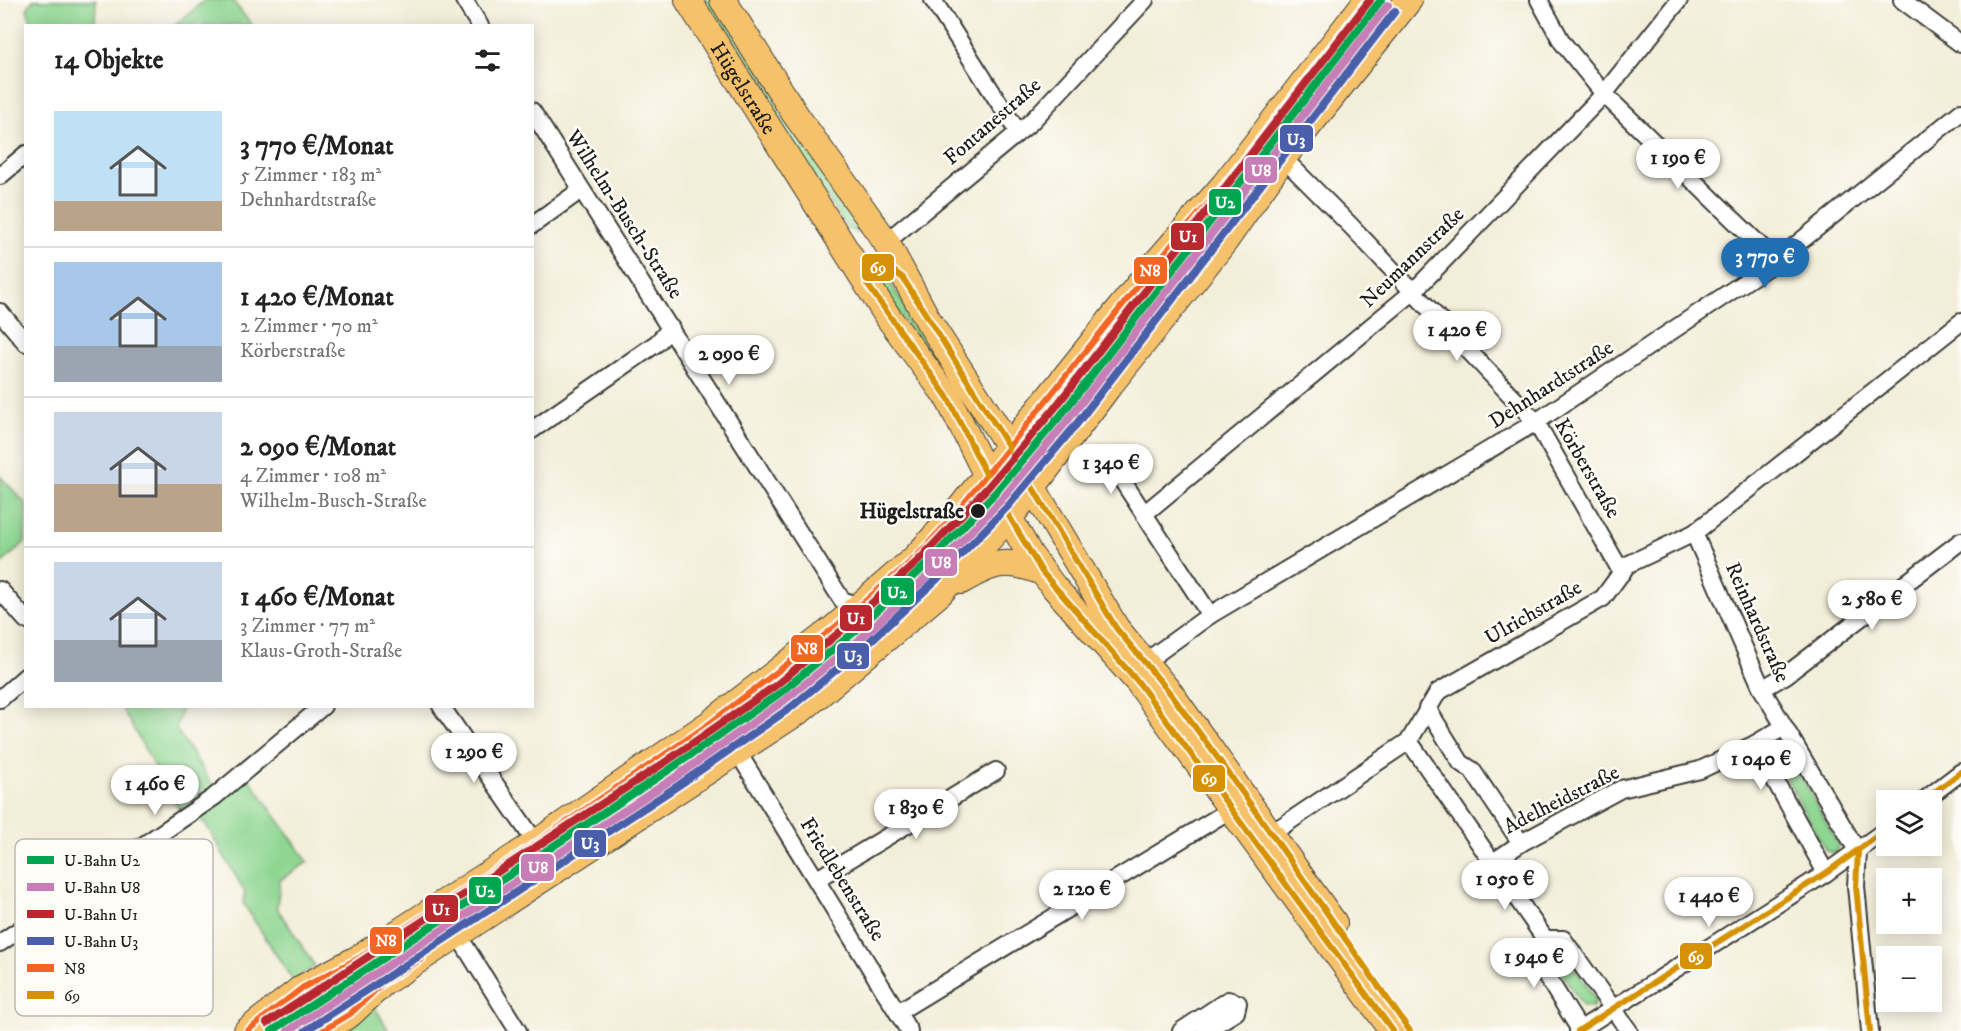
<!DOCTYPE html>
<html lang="de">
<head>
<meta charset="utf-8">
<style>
  body { margin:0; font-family:"IM FELL DW Pica",serif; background:#f6f6f6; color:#222; height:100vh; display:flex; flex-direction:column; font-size:22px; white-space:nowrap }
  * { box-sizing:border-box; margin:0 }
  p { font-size:20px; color:#767676 }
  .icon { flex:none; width:33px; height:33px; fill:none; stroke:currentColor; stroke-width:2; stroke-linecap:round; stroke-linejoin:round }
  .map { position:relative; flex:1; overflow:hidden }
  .side { position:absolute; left:24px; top:24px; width:510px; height:684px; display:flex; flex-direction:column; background:#fff; border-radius:0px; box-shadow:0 3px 15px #0003 }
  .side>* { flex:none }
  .controls { position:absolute; left:1876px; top:790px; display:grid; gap:12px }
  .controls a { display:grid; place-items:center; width:66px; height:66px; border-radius:0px; background:#fff; box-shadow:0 3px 15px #0003; font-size:30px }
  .price { position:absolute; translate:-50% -51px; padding:0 14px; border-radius:21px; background:#fff; color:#222; font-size:20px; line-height:39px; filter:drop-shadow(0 2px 3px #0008) }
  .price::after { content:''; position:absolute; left:50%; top:36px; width:18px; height:14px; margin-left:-9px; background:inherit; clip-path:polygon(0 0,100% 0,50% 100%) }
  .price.selected { background:#1f6fb2; color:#fff }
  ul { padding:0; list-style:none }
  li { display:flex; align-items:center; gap:18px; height:150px; padding:0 30px }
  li+li { border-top:2px solid #e0e0e0 }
  li span { display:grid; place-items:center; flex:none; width:168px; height:120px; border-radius:0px; color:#555 }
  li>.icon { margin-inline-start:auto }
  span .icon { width:72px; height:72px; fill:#fffc; stroke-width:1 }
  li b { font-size:26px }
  h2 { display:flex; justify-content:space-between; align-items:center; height:72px; padding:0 30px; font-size:26px }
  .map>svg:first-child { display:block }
  .green { fill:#8ed691; stroke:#557956; stroke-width:1.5 }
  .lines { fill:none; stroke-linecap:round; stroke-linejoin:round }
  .street-casing { stroke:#3c3c38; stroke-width:20 }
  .primary-casing { stroke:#3c3c38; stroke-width:28 }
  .street { stroke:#fff; stroke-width:16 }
  .primary { stroke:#f5c16b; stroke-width:26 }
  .bus-1-casing { stroke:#fdfcf7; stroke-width:10 }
  .bus-2-casing { stroke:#fdfcf7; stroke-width:10 }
  .bus-1 { stroke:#f26522; stroke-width:6 }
  .bus-2 { stroke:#d69104; stroke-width:6 }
  .metro-1-casing { stroke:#fdfcf7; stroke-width:12 }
  .metro-2-casing { stroke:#fdfcf7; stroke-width:12 }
  .metro-3-casing { stroke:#fdfcf7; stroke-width:12 }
  .metro-4-casing { stroke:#fdfcf7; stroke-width:12 }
  .metro-1 { stroke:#00a54f; stroke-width:8 }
  .metro-2 { stroke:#c77db5; stroke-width:8 }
  .metro-3 { stroke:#b8282e; stroke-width:8 }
  .metro-4 { stroke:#4a5eaa; stroke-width:8 }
  .stop-dot { fill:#1c1c1c; stroke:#fdfcf7; stroke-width:2 }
  .labels { text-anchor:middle; stroke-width:5; stroke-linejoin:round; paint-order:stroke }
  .street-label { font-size:21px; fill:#1c1c1c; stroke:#fdfcf7 }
  .stop-label { font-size:21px; font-weight:bold; fill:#1c1c1c; stroke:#fdfcf7; text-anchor:end }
  .key { fill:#fdfcf7; stroke:#bab9b5; stroke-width:1.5 }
  .key-label { font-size:16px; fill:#1c1c1c }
  .line-badge { stroke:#fdfcf7; stroke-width:2 }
  .badge-label { font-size:16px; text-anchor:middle; font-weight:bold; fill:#fff }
</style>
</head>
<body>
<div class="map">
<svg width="1961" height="1031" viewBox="0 0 1961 1031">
  <rect width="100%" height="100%" fill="#fdfcf7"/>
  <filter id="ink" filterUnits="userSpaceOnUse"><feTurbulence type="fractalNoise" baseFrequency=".0167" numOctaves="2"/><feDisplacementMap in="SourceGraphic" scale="12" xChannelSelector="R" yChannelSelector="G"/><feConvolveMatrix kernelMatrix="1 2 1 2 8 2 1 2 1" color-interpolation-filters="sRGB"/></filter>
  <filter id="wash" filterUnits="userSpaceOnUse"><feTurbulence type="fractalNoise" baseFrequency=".008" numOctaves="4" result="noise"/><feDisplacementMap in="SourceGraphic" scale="24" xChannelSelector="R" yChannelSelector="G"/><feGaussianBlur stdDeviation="1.35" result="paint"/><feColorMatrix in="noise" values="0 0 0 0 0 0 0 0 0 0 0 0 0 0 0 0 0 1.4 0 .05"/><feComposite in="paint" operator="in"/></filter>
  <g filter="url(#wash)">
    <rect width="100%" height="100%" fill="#f3eed9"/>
    <g class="green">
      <path d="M 33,0 L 96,0 L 95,25 L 32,25 L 27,9 Z"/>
      <path d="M 205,0 L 232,0 L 252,25 L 175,25 Z"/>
      <path d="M 695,0 L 717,0 L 863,230 L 858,233 L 848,229 Z"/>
      <path d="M 886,277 L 990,432 L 986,435 L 877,283 Z"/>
      <path d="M 0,476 L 26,504 L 25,542 L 0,565 Z"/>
      <path d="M 121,707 L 182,707 L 176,729 L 222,800 L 248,777 L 308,862 L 280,880 L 277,908 L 315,966 L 293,981 L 243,903 L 245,892 L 205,823 L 180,811 Z"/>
      <path d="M 1786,753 L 1790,755 L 1838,844 L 1836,853 L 1826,851 L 1778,763 L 1780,754 Z"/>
      <path d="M 1551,945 L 1561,946 L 1595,999 L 1593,1007 L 1583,1006 L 1549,954 Z"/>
      <path d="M 374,1006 L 389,1031 L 338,1031 Z"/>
    </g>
  </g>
  <g filter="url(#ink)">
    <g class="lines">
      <defs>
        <g id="street">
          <path d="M 464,0 L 480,26"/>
          <path d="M 933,0 L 1018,132"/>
          <path d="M 1539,0 L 1562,42 L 1604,94 L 1776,261"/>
          <path d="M 1902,0 L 1961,44"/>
          <path d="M 532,111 L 842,600 L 860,606"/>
          <path d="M 1283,158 L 1351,226 L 1536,422 L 1622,573"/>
          <path d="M 0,176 L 26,154"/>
          <path d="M 532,225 L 581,190"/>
          <path d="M 886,242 L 1031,122 L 1145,0"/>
          <path d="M 0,312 L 26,343"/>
          <path d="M 532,430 L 657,343 L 671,328"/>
          <path d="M 1107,457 L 1210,615"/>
          <path d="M 1144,514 L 1414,291 L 1604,94 L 1679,0"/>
          <path d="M 1694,533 L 1762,689 L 1858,852 L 1856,886 L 1870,1031"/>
          <path d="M 0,590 L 26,620"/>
          <path d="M 1145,662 L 1210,615 L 1536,422 L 1776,261 L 1961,112"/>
          <path d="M 1762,689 L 1786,675 L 1961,541"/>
          <path d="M 0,699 L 26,676"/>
          <path d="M 441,706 L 536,843"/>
          <path d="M 1427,708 L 1461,763 L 1472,770 L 1521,843"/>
          <path d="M 1784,727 L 1755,744 L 1826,873"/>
          <path d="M 1409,741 L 1545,939 L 1539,964 L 1580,1030"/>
          <path d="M 737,751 L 909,1031"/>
          <path d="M 1923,801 L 1961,772"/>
          <path d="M 1272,833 L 1409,741 L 1438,692 L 1603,598 L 1627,565 L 1694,533 L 1961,322"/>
          <path d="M 1492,863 L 1521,843 L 1621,789 L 1700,770 L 1755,744"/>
          <path d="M 817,879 L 996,771"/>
          <path d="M 458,935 L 518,1031"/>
          <path d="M 1545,939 L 1563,939 L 1629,1031"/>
          <path d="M 0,943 L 214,797 L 323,706"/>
          <path d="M 898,1012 L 1238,805"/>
          <path d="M 1181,1031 L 1228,1000 L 1238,1003 L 1236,1012 L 1205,1031"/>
          <path d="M 1578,1031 L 1826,873 L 1887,829"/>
        </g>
        <g id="primary">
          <path id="s1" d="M 688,0 L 888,317 L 948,398 L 996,494 L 1030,555 L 1053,586 L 1139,683 L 1393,1031"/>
          <path d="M 723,0 L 795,114 L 886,242 L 929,322 L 1001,434 L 1116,628 L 1170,693 L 1334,923"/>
          <path d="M 961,581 C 994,562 1006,558 1042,572"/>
          <path d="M 247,1031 L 302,988 L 359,958 L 536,843 L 709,724 L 834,628 L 916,557 L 957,512 L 1157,262 L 1224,185 L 1367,0"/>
          <path d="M 322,1031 L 350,1014 L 383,983 L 802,709 L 940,593 L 1018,507 L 1108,387 L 1225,241 L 1283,158 L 1409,0"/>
        </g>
      </defs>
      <use href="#street" class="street-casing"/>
      <use href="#primary" class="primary-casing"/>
      <use href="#street" class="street"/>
      <use href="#primary" class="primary"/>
      <defs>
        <g id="bus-1">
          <path d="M 247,1031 L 302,988 L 359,958 L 536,843 L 709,724 L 834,628 L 916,557 L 957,512 L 1157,262 L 1224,185 L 1367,0"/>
          <path d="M 322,1031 L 350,1014 L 383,983 L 422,959"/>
        </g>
        <g id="bus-2">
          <path d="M 1923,801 L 1961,772"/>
          <path d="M 1858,852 L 1856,886 L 1870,1031"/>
          <path d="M 1393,1031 L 1139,683 L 1042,572 L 996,494 L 948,398 L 867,284 L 874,268 L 887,266 L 903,278 L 1001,434 L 1116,628 L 1170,693 L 1225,768 L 1410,1031"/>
          <path d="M 1578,1031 L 1826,873 L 1887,829"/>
        </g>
      </defs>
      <use href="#bus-1" class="bus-1-casing"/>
      <use href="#bus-2" class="bus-2-casing"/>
      <use href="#bus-1" class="bus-1"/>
      <use href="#bus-2" class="bus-2"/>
      <defs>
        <path id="metro-1" d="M 272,1031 L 669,770 L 780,693 L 853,633 L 925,566 L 995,493 L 1061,415 L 1381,0"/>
        <path id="metro-2" d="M 288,1031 L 674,778 L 785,700 L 859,640 L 931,573 L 1002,499 L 1068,420 L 1388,5"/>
        <path id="metro-3" d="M 267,1023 L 664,763 L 775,686 L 847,626 L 919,560 L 988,487 L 1054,409 L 1370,0"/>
        <path id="metro-4" d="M 305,1031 L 679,785 L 790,708 L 865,646 L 937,579 L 1009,505 L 1075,426 L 1395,11"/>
      </defs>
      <use href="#metro-1" class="metro-1-casing"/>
      <use href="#metro-2" class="metro-2-casing"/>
      <use href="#metro-3" class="metro-3-casing"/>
      <use href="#metro-4" class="metro-4-casing"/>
      <use href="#metro-1" class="metro-1"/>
      <use href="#metro-2" class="metro-2"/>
      <use href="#metro-3" class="metro-3"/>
      <use href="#metro-4" class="metro-4"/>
    </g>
  </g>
  <circle class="stop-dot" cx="978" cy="511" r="8"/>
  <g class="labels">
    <g class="street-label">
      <text dy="7" stroke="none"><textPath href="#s1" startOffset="104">Hügelstraße</textPath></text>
      <text transform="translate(992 121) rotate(-41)" y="7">Fontanestraße</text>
      <text transform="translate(625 214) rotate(57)" y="7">Wilhelm-Busch-Straße</text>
      <text transform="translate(1412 257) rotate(-44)" y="7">Neumannstraße</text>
      <text transform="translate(1551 384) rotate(-33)" y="7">Dehnhardtstraße</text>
      <text transform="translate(1588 468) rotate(60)" y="7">Körberstraße</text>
      <text transform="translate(1533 612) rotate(-30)" y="7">Ulrichstraße</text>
      <text transform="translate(1758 622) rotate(66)" y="7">Reinhardstraße</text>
      <text transform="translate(1561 799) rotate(-27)" y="7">Adelheidstraße</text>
      <text transform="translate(843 879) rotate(58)" y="7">Friedlebenstraße</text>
    </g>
    <g class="stop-label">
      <text x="964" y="518">Hügelstraße</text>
    </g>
  </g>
  <rect x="15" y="839" width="198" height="177" rx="9" class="key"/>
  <rect x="27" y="856" width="27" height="8" fill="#00a54f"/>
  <rect x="27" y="883" width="27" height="8" fill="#c77db5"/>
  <rect x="27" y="910" width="27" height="8" fill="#b8282e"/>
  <rect x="27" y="937" width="27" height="8" fill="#4a5eaa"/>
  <rect x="27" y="964" width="27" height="8" fill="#f26522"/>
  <rect x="27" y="991" width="27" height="8" fill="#d69104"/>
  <g class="key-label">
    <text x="64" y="866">U-Bahn U2</text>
    <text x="64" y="893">U-Bahn U8</text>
    <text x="64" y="920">U-Bahn U1</text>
    <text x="64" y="947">U-Bahn U3</text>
    <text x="64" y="974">N8</text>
    <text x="64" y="1001">69</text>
  </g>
  <g class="line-badge">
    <rect x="1279" y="124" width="35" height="29" rx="6" fill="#4a5eaa"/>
    <rect x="1244" y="156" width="34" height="28" rx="6" fill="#c77db5"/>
    <rect x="1208" y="188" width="34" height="28" rx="6" fill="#00a54f"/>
    <rect x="1170" y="222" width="35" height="29" rx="6" fill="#b8282e"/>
    <rect x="861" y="253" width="34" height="29" rx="6" fill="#d69104"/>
    <rect x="1133" y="256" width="35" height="29" rx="6" fill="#f26522"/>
    <rect x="924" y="548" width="34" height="29" rx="6" fill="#c77db5"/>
    <rect x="880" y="577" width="35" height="29" rx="6" fill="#00a54f"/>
    <rect x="839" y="604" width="34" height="28" rx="6" fill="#b8282e"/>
    <rect x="790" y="634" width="34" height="29" rx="6" fill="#f26522"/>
    <rect x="836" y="642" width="34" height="28" rx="6" fill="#4a5eaa"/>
    <rect x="1192" y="764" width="34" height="29" rx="6" fill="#d69104"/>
    <rect x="573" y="829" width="34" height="29" rx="6" fill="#4a5eaa"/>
    <rect x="520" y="853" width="35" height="29" rx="6" fill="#c77db5"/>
    <rect x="468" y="876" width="34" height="29" rx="6" fill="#00a54f"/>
    <rect x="424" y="894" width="35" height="29" rx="6" fill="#b8282e"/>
    <rect x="369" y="926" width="34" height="29" rx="6" fill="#f26522"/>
    <rect x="1679" y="942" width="34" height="28" rx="6" fill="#d69104"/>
  </g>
  <g class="badge-label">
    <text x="1296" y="145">U3</text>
    <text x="1261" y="176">U8</text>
    <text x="1225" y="208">U2</text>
    <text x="1188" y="242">U1</text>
    <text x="878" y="273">69</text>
    <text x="1150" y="276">N8</text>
    <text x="941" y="568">U8</text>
    <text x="897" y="598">U2</text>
    <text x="856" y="624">U1</text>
    <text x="807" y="654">N8</text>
    <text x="853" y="662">U3</text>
    <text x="1209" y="784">69</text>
    <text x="590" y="849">U3</text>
    <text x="538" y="873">U8</text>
    <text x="485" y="897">U2</text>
    <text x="441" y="915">U1</text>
    <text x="386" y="946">N8</text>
    <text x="1696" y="962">69</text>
  </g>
</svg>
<div class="controls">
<a><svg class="icon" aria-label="layers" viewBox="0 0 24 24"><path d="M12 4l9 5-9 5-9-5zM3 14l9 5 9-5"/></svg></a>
<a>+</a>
<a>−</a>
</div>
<b class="price" style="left:1678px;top:190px">1 190 €</b>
<b class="price selected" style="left:1765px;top:289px">3 770 €</b>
<b class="price" style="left:1457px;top:362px">1 420 €</b>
<b class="price" style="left:729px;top:386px">2 090 €</b>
<b class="price" style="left:1111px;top:495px">1 340 €</b>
<b class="price" style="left:1872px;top:631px">2 580 €</b>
<b class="price" style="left:474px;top:784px">1 290 €</b>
<b class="price" style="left:1761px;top:791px">1 040 €</b>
<b class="price" style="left:155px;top:816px">1 460 €</b>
<b class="price" style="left:916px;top:840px">1 830 €</b>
<b class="price" style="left:1505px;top:911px">1 050 €</b>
<b class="price" style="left:1082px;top:921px">2 120 €</b>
<b class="price" style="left:1709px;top:928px">1 440 €</b>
<b class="price" style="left:1534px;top:989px">1 940 €</b>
<section class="side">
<h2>14 Objekte<svg class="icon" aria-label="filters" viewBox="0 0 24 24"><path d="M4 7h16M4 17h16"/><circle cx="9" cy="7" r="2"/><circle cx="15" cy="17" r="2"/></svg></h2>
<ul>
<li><span style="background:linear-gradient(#bfe0f5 75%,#b9a48a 0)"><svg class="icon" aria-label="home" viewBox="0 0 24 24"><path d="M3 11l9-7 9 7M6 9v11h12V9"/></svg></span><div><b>3 770 €/Monat</b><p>5 Zimmer · 183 m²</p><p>Dehnhardtstraße</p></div></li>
<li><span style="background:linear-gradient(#a9c7e8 70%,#9aa5b1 0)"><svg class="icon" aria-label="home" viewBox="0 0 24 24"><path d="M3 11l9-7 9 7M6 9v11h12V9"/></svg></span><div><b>1 420 €/Monat</b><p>2 Zimmer · 70 m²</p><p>Körberstraße</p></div></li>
<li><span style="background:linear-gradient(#c9d6e8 60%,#b9a48a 0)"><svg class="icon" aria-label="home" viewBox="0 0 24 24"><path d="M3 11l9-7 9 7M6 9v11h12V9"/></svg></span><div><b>2 090 €/Monat</b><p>4 Zimmer · 108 m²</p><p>Wilhelm-Busch-Straße</p></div></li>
<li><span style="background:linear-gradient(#c9d6e8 65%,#9aa5b1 0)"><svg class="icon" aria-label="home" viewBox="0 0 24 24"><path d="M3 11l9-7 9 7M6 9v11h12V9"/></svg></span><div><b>1 460 €/Monat</b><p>3 Zimmer · 77 m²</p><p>Klaus-Groth-Straße</p></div></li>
</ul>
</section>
</div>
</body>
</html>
